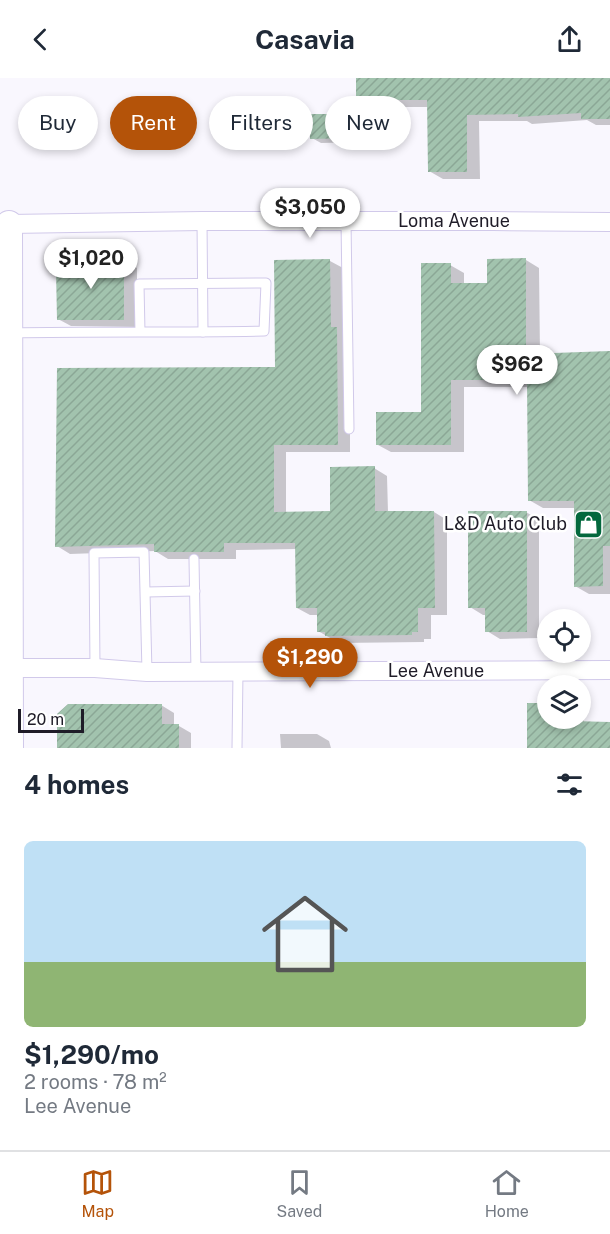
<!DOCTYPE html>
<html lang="en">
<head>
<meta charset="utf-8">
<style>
  body { margin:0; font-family:"Public Sans",sans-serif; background:#f6f6f7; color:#1f2937; height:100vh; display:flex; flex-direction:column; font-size:22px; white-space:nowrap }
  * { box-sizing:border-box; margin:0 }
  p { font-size:20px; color:#747a83 }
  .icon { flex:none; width:33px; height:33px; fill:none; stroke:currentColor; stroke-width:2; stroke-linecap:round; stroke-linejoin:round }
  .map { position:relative; height:670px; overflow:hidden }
  .side { display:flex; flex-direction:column; background:#fff; flex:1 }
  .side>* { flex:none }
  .top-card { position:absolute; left:18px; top:18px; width:574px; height:54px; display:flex; gap:12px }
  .fabs { position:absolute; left:537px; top:531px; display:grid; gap:12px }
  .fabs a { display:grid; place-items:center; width:54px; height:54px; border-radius:50%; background:#fff; box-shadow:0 3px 9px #0003; font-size:30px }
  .scale { position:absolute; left:18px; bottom:15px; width:66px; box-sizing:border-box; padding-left:6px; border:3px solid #1f1c28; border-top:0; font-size:16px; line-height:21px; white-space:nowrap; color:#1f1c28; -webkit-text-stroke:4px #fff; paint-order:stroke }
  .price { position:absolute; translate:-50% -51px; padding:0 14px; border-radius:21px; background:#fff; color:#222; font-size:20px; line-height:39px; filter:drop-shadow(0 2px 3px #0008) }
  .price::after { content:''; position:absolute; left:50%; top:36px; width:18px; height:14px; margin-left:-9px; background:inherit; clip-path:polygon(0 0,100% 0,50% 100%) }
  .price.active { background:#b45309; color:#fff }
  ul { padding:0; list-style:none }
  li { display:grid; align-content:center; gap:12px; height:318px; padding:0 24px }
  li span { display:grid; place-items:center; height:186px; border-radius:9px; color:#555 }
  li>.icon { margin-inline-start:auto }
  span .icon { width:108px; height:108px; fill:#fffc; stroke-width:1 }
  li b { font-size:26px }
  h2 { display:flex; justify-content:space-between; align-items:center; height:72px; padding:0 24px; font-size:26px }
  .chip { padding:0 21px; border-radius:27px; background:#fff; box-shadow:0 3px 9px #0003; font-size:21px; line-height:54px }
  .chip.active { background:#b45309; color:#fff }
  header { display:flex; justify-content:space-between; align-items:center; height:78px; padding:0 24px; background:#fff; font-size:27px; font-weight:700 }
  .tabs { display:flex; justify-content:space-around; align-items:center; height:84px; border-top:2px solid #e0e1e3; background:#fff; font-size:16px; color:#747a83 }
  .tabs a { display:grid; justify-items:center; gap:3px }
  .tabs .active { color:#b45309 }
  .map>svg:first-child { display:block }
  .shadow { fill:#0003 }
  .building { fill:url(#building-hatch) }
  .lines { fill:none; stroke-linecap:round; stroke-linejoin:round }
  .lane-casing { stroke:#d1c9ea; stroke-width:11 }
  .street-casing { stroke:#d1c9ea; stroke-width:20 }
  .secondary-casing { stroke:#d1c9ea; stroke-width:28 }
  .lane { stroke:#fff; stroke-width:9 }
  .street { stroke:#fff; stroke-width:18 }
  .secondary { stroke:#fff; stroke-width:26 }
  .labels { text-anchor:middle; stroke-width:5; stroke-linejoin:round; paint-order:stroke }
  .street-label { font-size:18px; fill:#1f1c28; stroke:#fff }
  .poi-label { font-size:18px; fill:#1f1c28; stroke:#fff; text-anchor:end }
</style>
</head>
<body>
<header><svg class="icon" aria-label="back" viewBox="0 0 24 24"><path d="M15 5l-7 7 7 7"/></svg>Casavia<svg class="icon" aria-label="share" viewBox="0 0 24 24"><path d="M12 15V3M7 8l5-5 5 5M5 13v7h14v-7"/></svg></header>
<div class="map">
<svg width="610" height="670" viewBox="0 0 610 670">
  <defs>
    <pattern id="building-hatch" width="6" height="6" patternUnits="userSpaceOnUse" patternTransform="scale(1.5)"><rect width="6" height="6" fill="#a2c3ae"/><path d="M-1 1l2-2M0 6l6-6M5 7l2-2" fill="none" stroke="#8ba796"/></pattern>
  </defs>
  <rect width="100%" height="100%" fill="#f9f7fe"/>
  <g class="shadow">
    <path d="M 357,0 L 610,0 L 610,47 L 596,47 L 587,42 L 532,46 L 527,43 L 479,43 L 480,101 L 443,101 L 429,93 L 429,29 L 370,29 L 357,21 Z"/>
    <path d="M 357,37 L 366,42 L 366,64 L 321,65 L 312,60 Z"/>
    <path d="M 526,182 L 539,190 L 540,277 L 610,276 L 610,516 L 589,516 L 575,508 L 575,430 L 543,430 L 529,422 L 529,309 L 464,309 L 464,374 L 391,374 L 378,367 L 423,336 L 450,187 L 464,195 L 464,206 L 488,206 Z"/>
    <path d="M 124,183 L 137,190 L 137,249 L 71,248 L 58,241 Z"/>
    <path d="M 330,183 L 343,190 L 350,258 L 350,374 L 286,374 L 286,435 L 332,435 L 374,390 L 387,398 L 388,434 L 434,434 L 447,442 L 447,537 L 431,537 L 431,561 L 424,561 L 424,564 L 339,565 L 318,553 L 318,537 L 310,537 L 297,530 L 297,471 L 236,472 L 236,481 L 168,481 L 155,473 L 70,476 L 57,468 L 277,291 Z"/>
    <path d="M 526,434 L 539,442 L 539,560 L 500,561 L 487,553 L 487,537 L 483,537 L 470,529 Z"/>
    <path d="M 161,627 L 174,635 L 174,648 L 179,648 L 191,655 L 191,670 L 58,670 Z"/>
    <path d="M 580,631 L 584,634 L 584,645 L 610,645 L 610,670 L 548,640 L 580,640 Z"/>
    <path d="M 280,656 L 317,656 L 329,663 L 331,670 L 281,670 Z"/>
  </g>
  <g class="building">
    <path d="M 356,0 L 610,0 L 610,41 L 581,41 L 581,35 L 518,39 L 518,36 L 467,37 L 467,94 L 428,94 L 427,22 L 356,22 Z"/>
    <path d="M 310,36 L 357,36 L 358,60 L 310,61 Z"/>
    <path d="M 526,180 L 526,276 L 610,273 L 610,468 L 603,468 L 603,508 L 574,509 L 574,423 L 528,423 L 527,302 L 451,302 L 451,367 L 376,367 L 376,334 L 421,334 L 421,185 L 451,185 L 451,205 L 487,205 L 487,181 Z"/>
    <path d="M 65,181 L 124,181 L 124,242 L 57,242 L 56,192 Z"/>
    <path d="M 330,181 L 331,249 L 337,249 L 338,367 L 274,367 L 274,434 L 330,433 L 330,389 L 375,388 L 375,433 L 434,433 L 435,530 L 418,530 L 418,554 L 412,554 L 412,557 L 325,558 L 325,554 L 317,554 L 317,530 L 296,530 L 295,465 L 224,465 L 224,474 L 154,474 L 154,466 L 55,469 L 57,290 L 275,289 L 274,182 Z"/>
    <path d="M 468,433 L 527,433 L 527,554 L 485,554 L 485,530 L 468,530 Z"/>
    <path d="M 527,625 L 548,625 L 548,640 L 572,640 L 572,643 L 610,644 L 610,670 L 527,670 Z"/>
    <path d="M 68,626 L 162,626 L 162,646 L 179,646 L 179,670 L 57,670 L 57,636 Z"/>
  </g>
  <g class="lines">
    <defs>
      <g id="lane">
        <path d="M 202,143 L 203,254"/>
        <path d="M 346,143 L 349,351"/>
        <path d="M 12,255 C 96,253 180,255 264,253 L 266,205 L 139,206 L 140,254"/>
        <path d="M 194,481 L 196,594"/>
        <path d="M 146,514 L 195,513"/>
        <path d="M 95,590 L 94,475 L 144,474 L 147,594"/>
        <path d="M 237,670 L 238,594"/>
      </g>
      <g id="street">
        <path d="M 0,149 L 9,146 L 202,143 L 493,143 L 610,144"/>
        <path d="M 10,590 L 95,590 L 147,594 L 610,592"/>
      </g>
      <path id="secondary" d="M 9,146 L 10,670"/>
    </defs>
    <use href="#lane" class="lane-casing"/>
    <use href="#street" class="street-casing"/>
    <use href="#secondary" class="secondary-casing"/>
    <use href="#lane" class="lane"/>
    <use href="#street" class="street"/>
    <use href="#secondary" class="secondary"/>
  </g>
  <defs>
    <symbol id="shop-square" viewBox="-11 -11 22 22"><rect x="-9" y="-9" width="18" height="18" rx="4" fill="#03683d" stroke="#fff"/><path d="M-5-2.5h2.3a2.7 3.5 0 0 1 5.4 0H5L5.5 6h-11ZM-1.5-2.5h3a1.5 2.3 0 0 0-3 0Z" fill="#fff"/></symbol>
  </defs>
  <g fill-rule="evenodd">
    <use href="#shop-square" x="572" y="430" width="33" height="33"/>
  </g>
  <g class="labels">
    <g class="street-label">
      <text x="454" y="149">Loma Avenue</text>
      <text x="436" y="599">Lee Avenue</text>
    </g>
    <g class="poi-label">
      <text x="567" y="452">L&amp;D Auto Club</text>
    </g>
  </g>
</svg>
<div class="fabs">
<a><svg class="icon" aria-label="locate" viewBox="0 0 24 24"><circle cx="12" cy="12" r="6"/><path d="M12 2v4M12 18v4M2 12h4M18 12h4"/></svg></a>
<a><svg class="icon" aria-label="layers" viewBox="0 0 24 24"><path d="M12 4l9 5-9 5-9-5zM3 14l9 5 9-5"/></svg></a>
</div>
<div class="scale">20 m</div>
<b class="price" style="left:310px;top:161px">$3,050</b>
<b class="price" style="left:91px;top:212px">$1,020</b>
<b class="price" style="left:517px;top:318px">$962</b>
<b class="price active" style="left:310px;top:611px">$1,290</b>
<div class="top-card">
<a class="chip">Buy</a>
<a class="chip active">Rent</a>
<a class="chip">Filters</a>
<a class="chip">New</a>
</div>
</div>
<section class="side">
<h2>4 homes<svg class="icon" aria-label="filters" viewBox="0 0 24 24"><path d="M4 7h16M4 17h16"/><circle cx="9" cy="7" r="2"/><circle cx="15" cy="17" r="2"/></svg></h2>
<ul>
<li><span style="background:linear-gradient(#bfe0f5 65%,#8fb573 0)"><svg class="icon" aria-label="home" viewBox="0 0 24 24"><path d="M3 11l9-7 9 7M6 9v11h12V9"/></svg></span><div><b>$1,290/mo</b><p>2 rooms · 78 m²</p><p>Lee Avenue</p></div></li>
</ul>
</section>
<nav class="tabs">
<a class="active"><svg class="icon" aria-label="map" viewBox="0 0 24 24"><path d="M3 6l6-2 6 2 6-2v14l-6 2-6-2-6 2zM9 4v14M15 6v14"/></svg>Map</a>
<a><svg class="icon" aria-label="saved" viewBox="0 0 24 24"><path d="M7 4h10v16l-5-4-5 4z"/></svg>Saved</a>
<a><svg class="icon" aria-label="home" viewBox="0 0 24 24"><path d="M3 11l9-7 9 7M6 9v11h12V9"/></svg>Home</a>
</nav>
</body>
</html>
